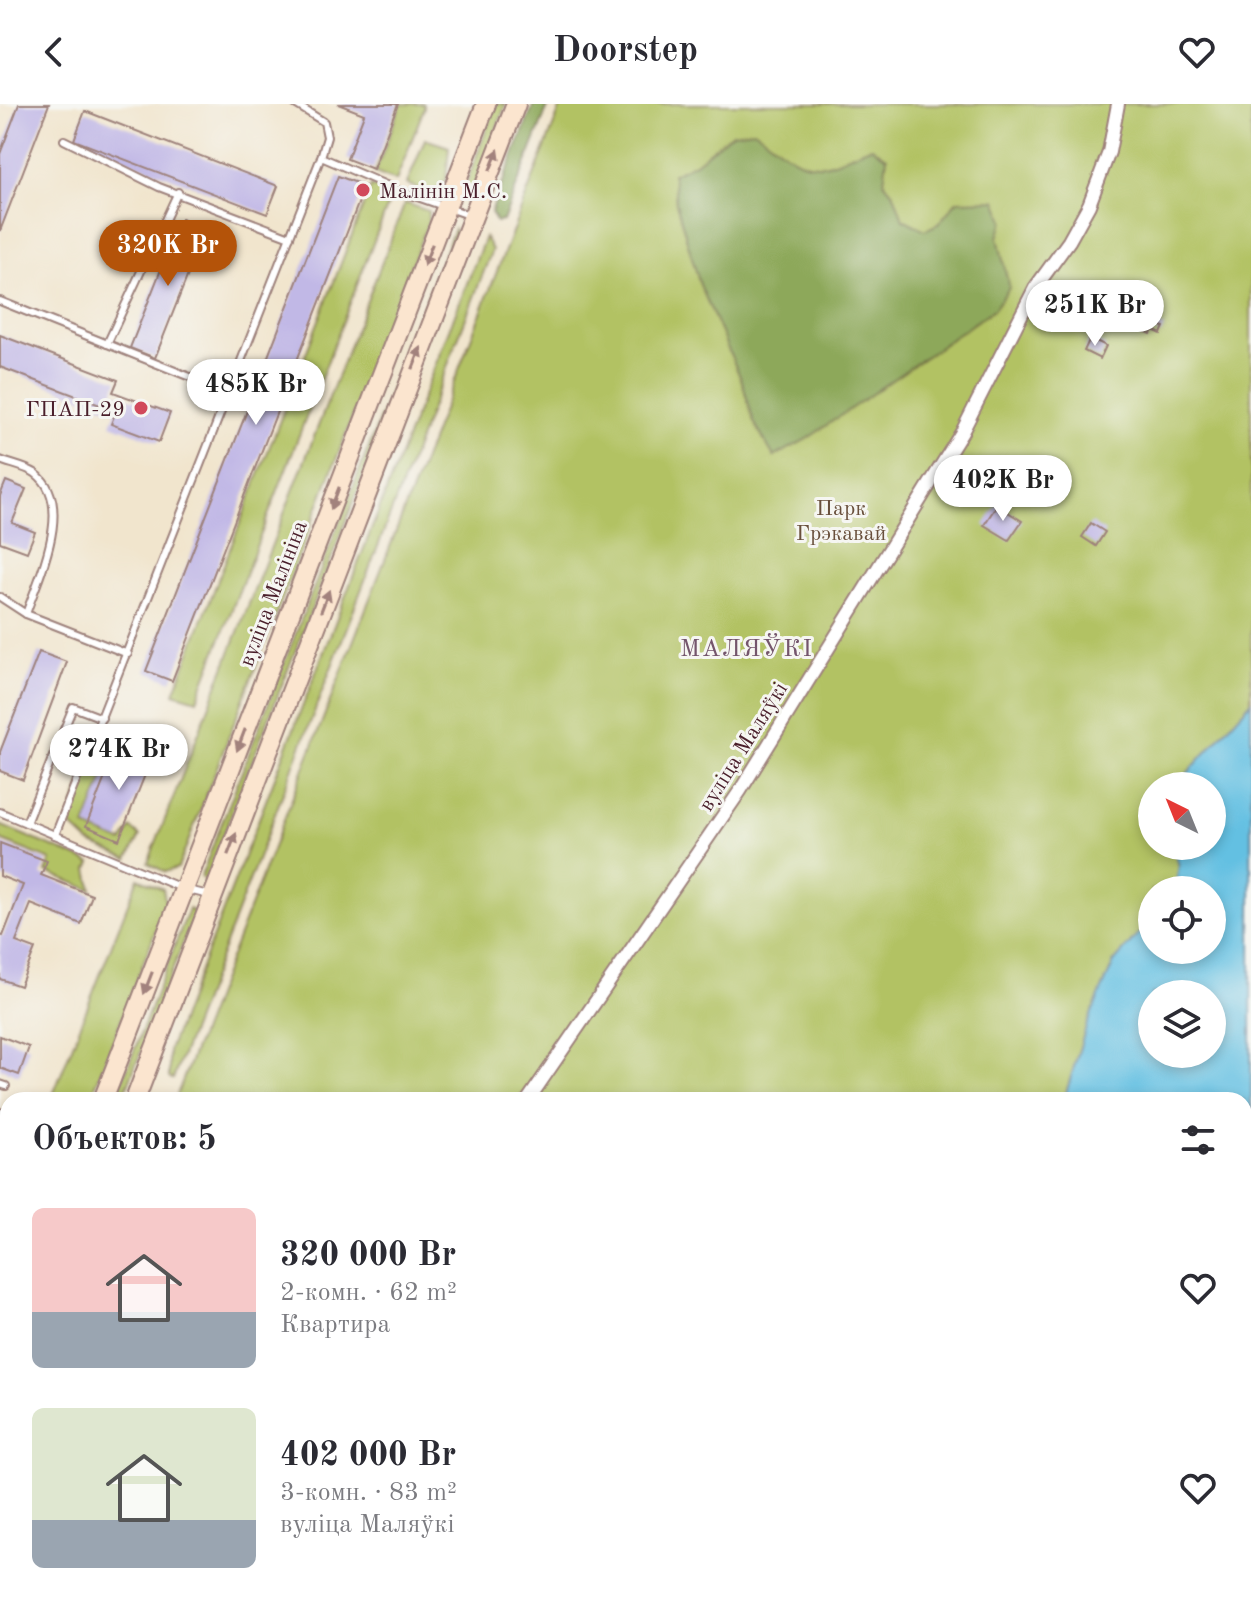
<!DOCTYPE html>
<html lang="ru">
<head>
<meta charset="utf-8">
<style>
  body { margin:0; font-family:"Old Standard TT",serif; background:#f2f2f3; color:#2b2b33; height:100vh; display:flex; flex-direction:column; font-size:30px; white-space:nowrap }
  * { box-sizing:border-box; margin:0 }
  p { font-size:26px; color:#7c7c81 }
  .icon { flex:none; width:44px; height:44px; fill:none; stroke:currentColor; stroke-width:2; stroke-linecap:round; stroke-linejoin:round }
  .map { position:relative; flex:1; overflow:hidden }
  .drawer { position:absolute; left:0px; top:988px; width:1252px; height:512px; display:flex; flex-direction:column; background:#fff; border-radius:24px 24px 0 0; box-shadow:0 4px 12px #0003 }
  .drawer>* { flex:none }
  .needle { width:52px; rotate:317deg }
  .controls { position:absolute; left:1138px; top:668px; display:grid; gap:16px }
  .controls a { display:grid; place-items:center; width:88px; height:88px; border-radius:50%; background:#fff; box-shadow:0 4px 12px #0003; font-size:40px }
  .price { position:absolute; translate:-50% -68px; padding:0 18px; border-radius:28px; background:#fff; color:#222; font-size:26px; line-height:52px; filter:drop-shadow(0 2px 4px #0008) }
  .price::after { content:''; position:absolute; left:50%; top:48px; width:24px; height:18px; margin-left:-12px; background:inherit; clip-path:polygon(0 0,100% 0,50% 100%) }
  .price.active { background:#b45309; color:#fff }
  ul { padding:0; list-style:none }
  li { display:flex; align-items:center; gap:24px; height:200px; padding:0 32px }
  li span { display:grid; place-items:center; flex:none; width:224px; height:160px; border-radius:12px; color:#555 }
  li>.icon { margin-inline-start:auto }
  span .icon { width:96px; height:96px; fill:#fffc; stroke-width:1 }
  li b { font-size:34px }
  h2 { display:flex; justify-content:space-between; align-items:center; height:96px; padding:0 32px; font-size:34px }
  header { display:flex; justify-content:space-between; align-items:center; height:104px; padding:0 32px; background:#fff; font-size:36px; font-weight:700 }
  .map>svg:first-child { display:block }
  .built { fill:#ddd5f6 }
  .green { fill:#b2c264; stroke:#7e7048; stroke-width:2 }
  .forest { fill:#8da85a; stroke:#6c6442; stroke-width:2 }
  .water { fill:#64c0e2; stroke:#577086; stroke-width:2; fill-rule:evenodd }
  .building { fill:#c1b8e6 }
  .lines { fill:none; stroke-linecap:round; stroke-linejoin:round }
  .service-casing { stroke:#9e827c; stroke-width:10 }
  .minor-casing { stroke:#9e827c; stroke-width:16 }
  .secondary-casing { stroke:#9e827c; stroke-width:22 }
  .service { stroke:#fff; stroke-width:6 }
  .minor { stroke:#fff; stroke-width:12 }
  .secondary { stroke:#fbe5cf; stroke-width:18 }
  .oneway { fill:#a2827d }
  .poi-dot { fill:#d1495b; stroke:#f6f6f2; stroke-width:3 }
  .labels { text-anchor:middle; stroke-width:6; stroke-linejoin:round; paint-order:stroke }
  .poi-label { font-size:22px; fill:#4a1f2b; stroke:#f6f6f2; text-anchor:start }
  .park-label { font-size:22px; fill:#69503c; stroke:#f6f6f2 }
  .street-label { font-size:22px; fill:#4a1f2b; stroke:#f6f6f2 }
  .neighbourhood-label { font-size:24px; letter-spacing:2px; fill:#74556c; stroke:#f6f6f2 }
</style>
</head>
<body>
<header><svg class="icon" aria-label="back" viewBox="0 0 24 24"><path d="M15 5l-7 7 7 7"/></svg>Doorstep<svg class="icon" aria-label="heart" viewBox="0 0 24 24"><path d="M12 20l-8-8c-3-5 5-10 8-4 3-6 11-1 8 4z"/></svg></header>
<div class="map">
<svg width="1251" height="1500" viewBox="0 0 1251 1500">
  <rect width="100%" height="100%" fill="#f6f6f2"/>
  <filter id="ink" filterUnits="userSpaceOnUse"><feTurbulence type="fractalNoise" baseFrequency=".0125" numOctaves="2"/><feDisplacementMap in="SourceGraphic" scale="16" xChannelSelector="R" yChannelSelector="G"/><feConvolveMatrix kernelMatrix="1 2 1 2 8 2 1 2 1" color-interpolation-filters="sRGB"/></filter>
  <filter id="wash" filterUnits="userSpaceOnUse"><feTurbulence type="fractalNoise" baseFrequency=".006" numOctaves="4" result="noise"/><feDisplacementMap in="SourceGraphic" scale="32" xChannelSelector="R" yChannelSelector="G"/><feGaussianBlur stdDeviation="1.8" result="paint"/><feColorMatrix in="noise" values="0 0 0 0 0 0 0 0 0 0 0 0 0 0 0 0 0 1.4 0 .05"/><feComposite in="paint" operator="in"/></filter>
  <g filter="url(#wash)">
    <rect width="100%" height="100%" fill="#f1e5cd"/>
    <path class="built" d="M 268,1492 L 603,1492 L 614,1500 L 265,1500 Z"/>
    <g class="green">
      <path d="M 401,0 L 424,0 L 424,4 L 396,77 L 375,69 Z"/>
      <path d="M 496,0 L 506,0 L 471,93 L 466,94 L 463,88 Z"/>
      <path d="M 562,0 L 1251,0 L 1251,598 L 1176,682 L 1152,682 L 1152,742 L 1172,742 C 1180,756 1182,771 1175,786 L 1152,786 L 1152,815 L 1114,858 L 1087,920 L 1064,996 L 175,996 Z"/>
      <path d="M 425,35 L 449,43 L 446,75 L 431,91 L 407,80 Z"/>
      <path d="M 371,82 L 392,90 L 197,596 L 174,589 Z"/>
      <path d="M 405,99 L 428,107 L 428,118 L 178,764 L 165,768 L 148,759 Z"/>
      <path d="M 454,125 L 458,131 L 205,777 L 201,772 Z"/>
      <path d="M 485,133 L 492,146 L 173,975 L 169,974 L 169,946 Z"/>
      <path d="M 102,630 L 120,633 L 85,723 L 122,738 L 131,724 L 140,732 L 128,755 L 89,739 L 68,719 L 97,634 Z"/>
      <path d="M 0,721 L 91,759 L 88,765 L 92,786 L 46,768 L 51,756 L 0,736 Z"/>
      <path d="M 138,774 L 163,785 L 166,800 L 90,996 L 51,996 Z"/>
      <path d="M 189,805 L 195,808 L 122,996 L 115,996 Z"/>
      <path d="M 8,1100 L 8,1164 L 3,1170 L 0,1122 Z"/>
      <path d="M 8,1419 L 8,1492 L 22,1492 L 19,1500 L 0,1500 L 0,1440 Z"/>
      <path d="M 623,1492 L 929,1492 L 930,1500 L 634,1500 Z"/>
    </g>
    <g class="forest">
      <path d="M 534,0 L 549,0 L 503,117 L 496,118 L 491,108 Z"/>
      <path d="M 754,26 C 781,43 801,72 837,57 C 850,52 858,46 872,43 L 887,53 L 884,78 L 894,90 L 903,115 L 925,126 L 938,120 L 957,97 L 996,96 L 1004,116 L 998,133 L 1009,184 L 994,205 L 807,335 L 774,353 L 754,318 L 742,277 L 700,181 L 676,99 L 673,70 L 695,59 L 732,29 Z"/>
    </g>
    <path class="water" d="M 1251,598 L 1251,1500 L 930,1500 L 929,1492 L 1244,1492 L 1244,996 L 1064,996 L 1087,920 L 1114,858 L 1152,815 L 1152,846 L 1212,846 L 1212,786 L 1175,786 L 1179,761 L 1172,742 L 1212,742 L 1212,682 L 1176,682 ZM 1152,890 L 1212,890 L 1212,950 L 1152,950 Z"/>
    <g id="blocks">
      <g class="building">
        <path d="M 19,0 L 49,0 L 0,127 L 0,50 Z"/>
        <path d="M 338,0 L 398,0 L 373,65 L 347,55 L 364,10 Z"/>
        <path d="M 85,7 L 278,82 L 267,110 L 74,36 Z"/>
        <path d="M 338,72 L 365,82 L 172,577 L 146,567 Z"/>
        <path d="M 181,115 L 206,125 L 155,254 L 130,244 Z"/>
        <path d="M 1141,213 L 1164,223 L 1161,230 L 1153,226 L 1151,230 L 1137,224 Z"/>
        <path d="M 0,231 L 118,276 L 113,288 L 170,309 L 159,338 L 111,320 L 116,307 L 0,263 Z"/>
        <path d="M 1090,234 L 1106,242 L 1100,255 L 1084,247 Z"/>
        <path d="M 6,377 L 26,385 L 12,419 L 35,428 L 27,448 L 0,438 L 0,392 Z"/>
        <path d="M 997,401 L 1022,417 L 1009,436 L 984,421 Z"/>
        <path d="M 1091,419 L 1105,428 L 1096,442 L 1082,433 Z"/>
        <path d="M 39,548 L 67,558 L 23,676 L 0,667 L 0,648 Z"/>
        <path d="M 118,640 L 152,653 L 119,736 L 86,722 Z"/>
        <path d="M 0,739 L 47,757 L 41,771 L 92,791 L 81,820 L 31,800 L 16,838 L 35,845 L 20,882 L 0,875 L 0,831 L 3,832 L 23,781 L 0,772 Z"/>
        <path d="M 0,932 L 29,943 L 19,971 L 0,964 Z"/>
        <path d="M 285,1492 L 302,1492 L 299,1500 L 282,1500 Z"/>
        <path d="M 332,1492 L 371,1492 L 391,1500 L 329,1500 Z"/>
        <path d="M 409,1492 L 441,1492 L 446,1494 L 443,1500 L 427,1500 Z"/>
        <path d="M 459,1492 L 481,1492 L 497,1500 L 475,1500 Z"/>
      </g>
    </g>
  </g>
  <g filter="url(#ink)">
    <use href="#blocks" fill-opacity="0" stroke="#9e827c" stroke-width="2"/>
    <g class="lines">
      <defs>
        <g id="service">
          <path d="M 295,0 L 324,18 L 327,33 L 321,53 L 400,87 L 472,112"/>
          <path d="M 64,36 L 159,83 L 290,133"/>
          <path d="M 0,197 L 230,289"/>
          <path d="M 107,240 L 178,88"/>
          <path d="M 0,356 C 10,360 26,363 35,369 C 76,399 38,474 26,510"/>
          <path d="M 0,493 L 26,510 L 128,550"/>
          <path d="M 102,614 L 73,603 L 26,719 L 184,785 L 209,791"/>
          <path d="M 0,708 L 26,719"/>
          <path d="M 55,731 L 321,53"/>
          <path d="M 0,980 L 6,982"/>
          <path d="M 0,1008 L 8,1011"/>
          <path d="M 0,1387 L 8,1381"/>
          <path d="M 49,1500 L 53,1492"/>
          <path d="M 124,1500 L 127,1492"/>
          <path d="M 166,1500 L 169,1492"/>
          <path d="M 305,1500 L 308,1492"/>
        </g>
        <g id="minor">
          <path d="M 528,996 L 740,687 L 962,328 L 1035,184 L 1069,137 L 1089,101 L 1109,48 L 1118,0"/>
          <path d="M 618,1492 L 630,1500"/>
        </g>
        <g id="secondary">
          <path d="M 103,996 L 486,0"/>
          <path d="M 135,996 L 516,0"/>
          <path d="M 0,1259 L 8,1238"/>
          <path d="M 0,1353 L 8,1330"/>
        </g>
      </defs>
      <use href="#service" class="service-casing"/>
      <use href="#minor" class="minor-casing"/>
      <use href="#secondary" class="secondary-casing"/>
      <use href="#service" class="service"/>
      <use href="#minor" class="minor"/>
      <use href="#secondary" class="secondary"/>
    </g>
    <defs><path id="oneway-solid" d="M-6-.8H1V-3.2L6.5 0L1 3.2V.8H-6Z" transform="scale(2)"/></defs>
    <g class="oneway">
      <use href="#oneway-solid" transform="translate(494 56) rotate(-68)"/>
      <use href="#oneway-solid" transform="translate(428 151) rotate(111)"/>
      <use href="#oneway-solid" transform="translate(417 254) rotate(-69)"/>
      <use href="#oneway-solid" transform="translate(335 394) rotate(111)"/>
      <use href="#oneway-solid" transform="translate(325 497) rotate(-69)"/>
      <use href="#oneway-solid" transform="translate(241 636) rotate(111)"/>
      <use href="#oneway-solid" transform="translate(232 740) rotate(-69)"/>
      <use href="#oneway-solid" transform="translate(148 879) rotate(111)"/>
    </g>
  </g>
  <g class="poi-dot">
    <circle cx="363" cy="86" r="8"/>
    <circle cx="141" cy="304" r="8"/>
  </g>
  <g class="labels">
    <g class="poi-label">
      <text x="379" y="94">Малінін М.С.</text>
      <text x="125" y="312" text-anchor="end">ГПАП-29</text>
    </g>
    <g class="park-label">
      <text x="841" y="411">Парк<tspan x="841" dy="25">Грэкавай</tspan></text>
    </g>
    <g class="street-label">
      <text transform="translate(272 489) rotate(-69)" y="8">вуліца Малініна</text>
      <text transform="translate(742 642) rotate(-58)" y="8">вуліца Маляўкі</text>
    </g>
    <g class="neighbourhood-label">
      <text x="747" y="552">МАЛЯЎКІ</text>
    </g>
  </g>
</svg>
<div class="controls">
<a><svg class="needle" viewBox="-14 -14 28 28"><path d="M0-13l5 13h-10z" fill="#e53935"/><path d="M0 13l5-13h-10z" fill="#7c7c81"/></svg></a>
<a><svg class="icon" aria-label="locate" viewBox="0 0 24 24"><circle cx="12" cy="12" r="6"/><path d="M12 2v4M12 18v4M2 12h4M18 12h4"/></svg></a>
<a><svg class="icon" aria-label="layers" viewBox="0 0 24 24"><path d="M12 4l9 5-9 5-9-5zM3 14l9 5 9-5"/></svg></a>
</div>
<b class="price active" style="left:168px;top:184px">320K Br</b>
<b class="price" style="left:1095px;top:244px">251K Br</b>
<b class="price" style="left:256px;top:323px">485K Br</b>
<b class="price" style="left:1003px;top:419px">402K Br</b>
<b class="price" style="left:119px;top:688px">274K Br</b>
<section class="drawer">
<h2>Объектов: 5<svg class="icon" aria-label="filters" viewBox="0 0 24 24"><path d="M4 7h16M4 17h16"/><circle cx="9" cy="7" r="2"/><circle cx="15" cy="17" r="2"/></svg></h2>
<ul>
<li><span style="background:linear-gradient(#f6c9c9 65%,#9aa5b1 0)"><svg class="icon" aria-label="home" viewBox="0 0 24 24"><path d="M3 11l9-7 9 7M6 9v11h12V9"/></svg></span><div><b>320 000 Br</b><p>2-комн. · 62 m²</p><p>Квартира</p></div><svg class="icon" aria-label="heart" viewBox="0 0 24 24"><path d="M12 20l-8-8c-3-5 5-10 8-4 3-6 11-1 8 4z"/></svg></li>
<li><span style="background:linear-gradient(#dfe7d0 70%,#9aa5b1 0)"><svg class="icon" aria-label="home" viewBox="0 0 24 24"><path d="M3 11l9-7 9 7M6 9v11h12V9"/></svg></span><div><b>402 000 Br</b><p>3-комн. · 83 m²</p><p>вуліца Маляўкі</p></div><svg class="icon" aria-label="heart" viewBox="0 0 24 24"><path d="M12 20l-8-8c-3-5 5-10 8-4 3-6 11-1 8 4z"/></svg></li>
</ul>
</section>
</div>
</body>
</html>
